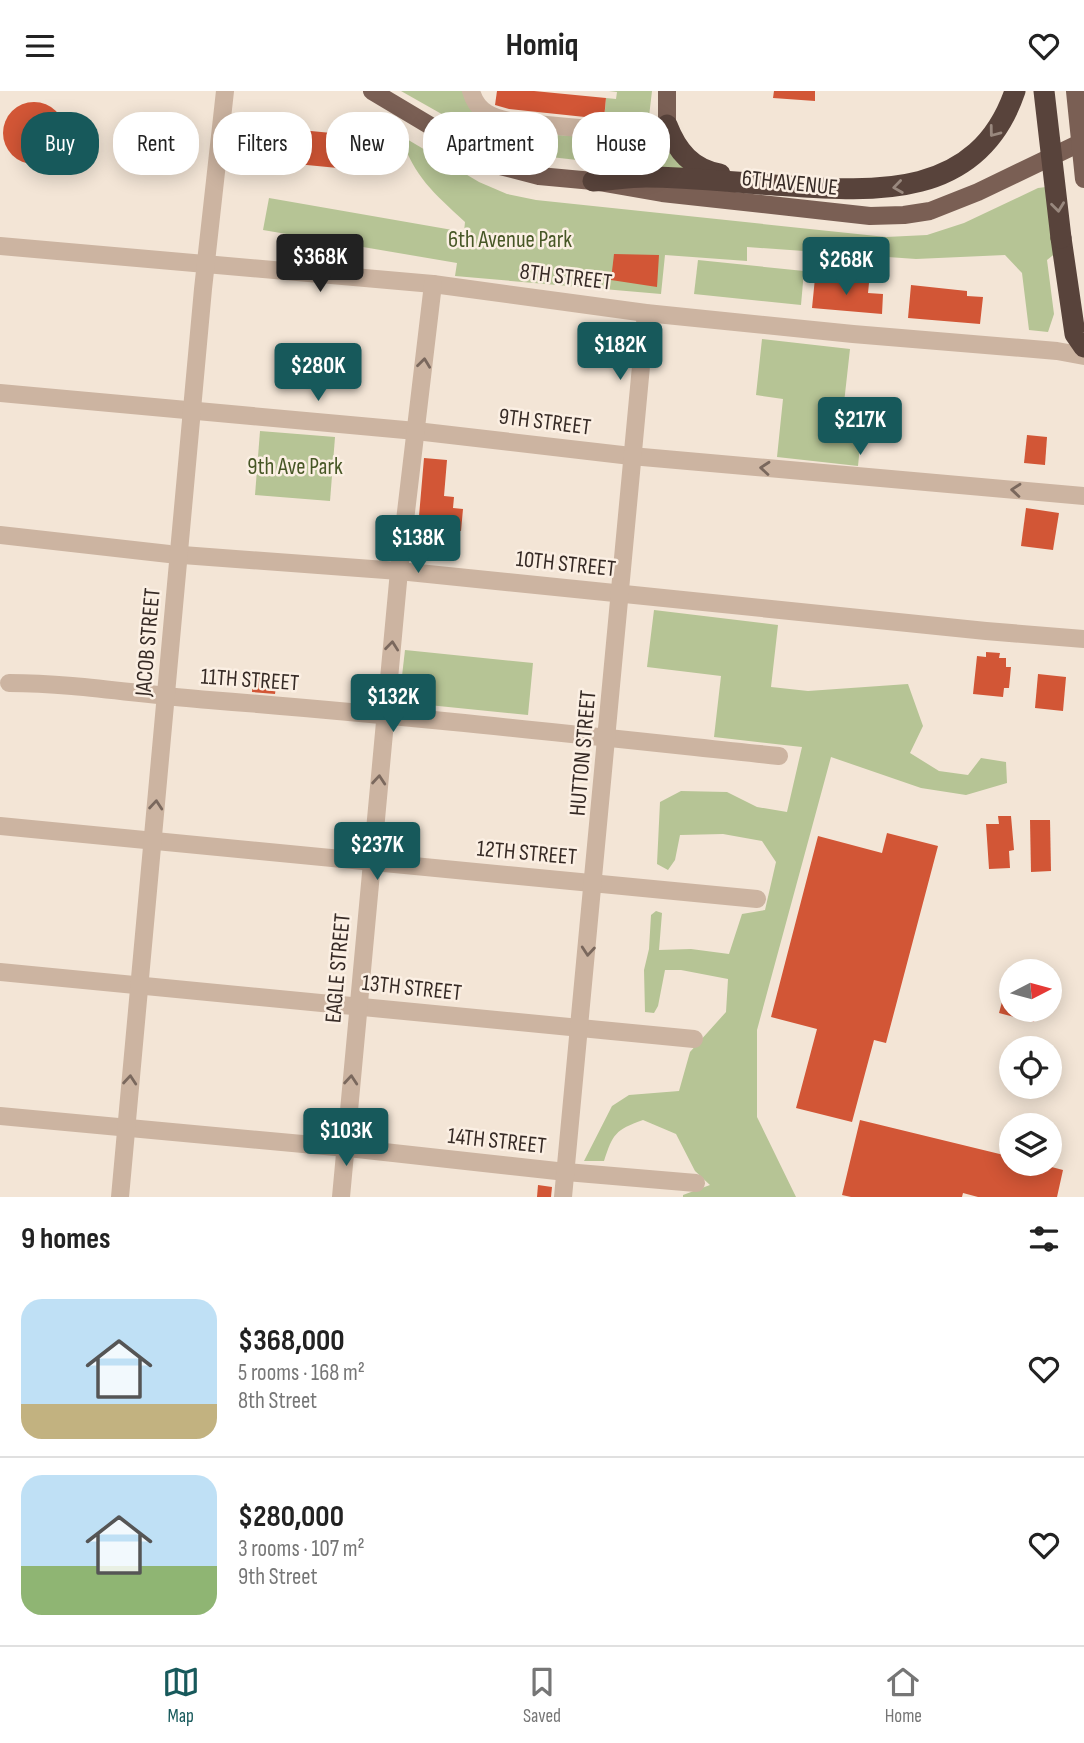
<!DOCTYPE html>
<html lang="en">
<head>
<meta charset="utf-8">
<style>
  body { margin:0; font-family:"Sofia Sans Condensed",sans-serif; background:#f6f6f6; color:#222; height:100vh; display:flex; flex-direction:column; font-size:26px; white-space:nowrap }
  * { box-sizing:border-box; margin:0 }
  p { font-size:23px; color:#767676 }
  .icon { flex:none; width:38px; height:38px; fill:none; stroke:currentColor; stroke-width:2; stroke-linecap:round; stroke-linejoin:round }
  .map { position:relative; height:1106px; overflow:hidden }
  .sheet { display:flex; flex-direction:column; background:#fff; flex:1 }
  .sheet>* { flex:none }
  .banner { position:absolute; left:21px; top:21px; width:700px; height:63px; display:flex; gap:14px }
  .needle { width:46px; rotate:84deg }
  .controls { position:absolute; left:999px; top:868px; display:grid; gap:14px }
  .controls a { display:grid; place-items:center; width:63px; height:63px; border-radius:50%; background:#fff; box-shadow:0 4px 18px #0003; font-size:35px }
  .price { position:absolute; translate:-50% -60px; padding:0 16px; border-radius:7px; background:#17595b; color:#fff; font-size:23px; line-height:46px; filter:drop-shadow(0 2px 4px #0008) }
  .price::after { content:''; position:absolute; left:50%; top:42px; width:21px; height:16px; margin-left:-10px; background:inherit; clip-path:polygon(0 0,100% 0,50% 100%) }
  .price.active { background:#222; color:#fff }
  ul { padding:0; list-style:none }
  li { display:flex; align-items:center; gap:21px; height:175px; padding:0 21px }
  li+li { border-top:2px solid #e0e0e0 }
  li span { display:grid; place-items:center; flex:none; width:196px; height:140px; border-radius:21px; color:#555 }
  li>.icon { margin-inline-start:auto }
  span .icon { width:84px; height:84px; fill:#fffc; stroke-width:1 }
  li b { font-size:30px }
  h2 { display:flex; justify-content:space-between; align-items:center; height:84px; padding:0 21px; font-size:30px }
  .pill { padding:0 24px; border-radius:28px; background:#fff; box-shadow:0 4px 18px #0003; font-size:24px; line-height:63px }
  .pill.active { background:#17595b; color:#fff }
  header { display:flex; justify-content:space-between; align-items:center; height:91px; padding:0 21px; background:#fff; font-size:32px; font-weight:700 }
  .dock { display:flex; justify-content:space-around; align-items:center; height:98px; border-top:2px solid #e0e0e0; background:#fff; font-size:19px; color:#767676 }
  .dock a { display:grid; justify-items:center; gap:4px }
  .dock .active { color:#17595b }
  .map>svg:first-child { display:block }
  .green { fill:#b6c495 }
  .building { fill:#d25636 }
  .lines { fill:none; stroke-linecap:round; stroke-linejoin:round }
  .minor { stroke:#ccb4a1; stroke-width:18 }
  .major { stroke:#7a5f54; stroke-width:18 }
  .highway { stroke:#58433b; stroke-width:21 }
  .highway-bridge { stroke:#58433b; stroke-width:21 }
  .oneway { stroke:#99887e }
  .oneway2 { stroke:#7a685d }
  .labels { text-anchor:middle; stroke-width:5; stroke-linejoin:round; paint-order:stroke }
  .street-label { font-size:23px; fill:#362a25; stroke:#fbefe3 }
  .park-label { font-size:23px; fill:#475726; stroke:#fbefe3 }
</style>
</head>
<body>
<header><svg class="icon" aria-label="menu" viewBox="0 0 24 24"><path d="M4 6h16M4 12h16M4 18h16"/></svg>Homiq<svg class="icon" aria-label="heart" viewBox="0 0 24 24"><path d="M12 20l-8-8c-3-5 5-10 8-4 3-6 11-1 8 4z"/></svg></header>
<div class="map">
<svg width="1084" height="1106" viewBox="0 0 1084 1106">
  <rect width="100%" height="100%" fill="#f3e5d6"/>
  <g class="green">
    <path d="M 401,0 L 467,0 C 466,23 487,36 507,42 L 651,48 L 660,45 L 683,73 L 683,81 L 533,64 L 491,51 Z"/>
    <path d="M 609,0 L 652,0 L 648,34 L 604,30 L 606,7 L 616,8 L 617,1 Z"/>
    <path d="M 400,44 L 479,91 L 507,103 L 536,109 L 886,146 L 927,144 L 964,132 L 1038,97 L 1046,96 L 1067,153 L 1047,169 L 1054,223 L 1048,241 L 1029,239 L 1022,182 L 1005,164 L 916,168 L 747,156 L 747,170 L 665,164 L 661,203 L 455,185 L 457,172 L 263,139 L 269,107 L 464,141 L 465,131 C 433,101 415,87 400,44 Z"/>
    <path d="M 698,169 L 804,180 L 801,214 L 694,203 Z"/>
    <path d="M 762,248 L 850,258 L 844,312 L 864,315 L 858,375 L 777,366 L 783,308 L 756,304 Z"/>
    <path d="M 260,340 L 335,346 L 330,410 L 255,404 Z"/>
    <path d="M 654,519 L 778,534 L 771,596 L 808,600 L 908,593 L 923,635 L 910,662 L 939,680 L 968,684 L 981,667 L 1006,671 L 1007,692 L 966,704 L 921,697 L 831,666 L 757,939 L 757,1026 L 796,1106 L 683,1106 L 683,1104 L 710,1094 L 695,1080 L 676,1043 L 643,1029 C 615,1039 613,1043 604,1070 L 584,1070 L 612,1015 L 629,1004 L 679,1000 L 690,961 L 726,921 L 728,888 L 681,879 L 665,879 L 658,915 L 654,922 L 645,921 L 644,879 L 649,858 L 651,824 L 656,820 L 662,822 L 659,859 L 691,858 L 729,863 L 742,823 L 765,819 L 776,771 L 762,750 L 723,743 L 680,744 L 675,769 L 668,779 L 657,773 L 660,711 L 681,700 L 727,701 L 757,716 L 787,721 L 802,656 L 714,646 L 721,585 L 647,576 Z"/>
    <path d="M 405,559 L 533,572 L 528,624 L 399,611 Z"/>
  </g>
  <g class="building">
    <path d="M 497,0 L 534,0 L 606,7 L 604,28 L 509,18 L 495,14 Z"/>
    <path d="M 774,0 L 815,0 L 815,10 L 773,7 Z"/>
    <circle cx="34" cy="42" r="31"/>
    <path d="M 280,37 L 352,44 L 348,78 L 276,71 Z"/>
    <path d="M 614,163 L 659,164 L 657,196 L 611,189 Z"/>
    <path d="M 815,187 L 869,192 L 868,202 L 883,203 L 882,223 L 812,217 Z"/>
    <path d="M 911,194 L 967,200 L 967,205 L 983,206 L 980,233 L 908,227 Z"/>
    <path d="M 1027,344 L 1047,346 L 1045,374 L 1024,372 Z"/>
    <path d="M 424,367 L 447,369 L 444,405 L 454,406 L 453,417 L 463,418 L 461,440 L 418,437 Z"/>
    <path d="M 1026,417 L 1059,422 L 1053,459 L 1021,455 Z"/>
    <path d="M 986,561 L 1000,562 L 999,567 L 1006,567 L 1006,576 L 1011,576 L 1009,597 L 1004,597 L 1003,606 L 973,603 L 977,565 L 986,566 Z"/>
    <path d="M 1038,583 L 1066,586 L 1063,620 L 1035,617 Z"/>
    <path d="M 253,586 L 277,588 L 275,603 L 252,601 Z"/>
    <path d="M 998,725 L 1011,725 L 1014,759 L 1009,760 L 1010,777 L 989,778 L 986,733 L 999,733 Z"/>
    <path d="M 1030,729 L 1050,729 L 1051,780 L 1031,781 Z"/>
    <path d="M 887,742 L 938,755 L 886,952 L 874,949 L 852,1031 L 796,1017 L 817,938 L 771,926 L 818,745 L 882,762 Z"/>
    <path d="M 1008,888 L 1012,888 L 1012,919 L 1038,919 L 1034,931 L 999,922 Z"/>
    <path d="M 860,1029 L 1012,1066 L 1012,1073 L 1040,1073 L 1063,1079 L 1057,1106 L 978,1106 L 963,1102 L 962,1106 L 851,1106 L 842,1104 Z"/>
    <path d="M 538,1094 L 552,1096 L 551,1106 L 537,1106 Z"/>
  </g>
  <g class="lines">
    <g class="minor">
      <path d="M 471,0 C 477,22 493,27 514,31 L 644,43 L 651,42 L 667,34"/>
      <path d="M 0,155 L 433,193 L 646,222 L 853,243 L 1057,260 L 1084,265"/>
      <path d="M 0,302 L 416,340 L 631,365 L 1084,405"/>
      <path d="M 0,444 L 169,463 L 399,480 L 986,540 L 1084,548"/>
      <path d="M 9,592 C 76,592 142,604 209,609 C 400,624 589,645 779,665"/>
      <path d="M 0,735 L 757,808"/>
      <path d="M 0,881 L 694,948"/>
      <path d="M 0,1025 L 357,1058 L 566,1081 L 696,1092"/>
      <path d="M 120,1106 L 203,198 L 225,0"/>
      <path d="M 341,1106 L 399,480 L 433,193"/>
      <path d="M 563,1106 L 646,222"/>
    </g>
    <g class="major">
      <path d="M 372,0 L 496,74 L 539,85 L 593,90 L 662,102 L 870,125 L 904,124 L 930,120 L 978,101 L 1084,50"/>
      <path d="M 667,0 L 667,34"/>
      <path d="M 1075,0 L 1084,88"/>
    </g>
    <g class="highway">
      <path d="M 667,34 C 677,60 692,78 720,83"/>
      <path d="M 593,90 C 610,89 629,86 646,86 C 683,86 721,90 759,93 C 857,99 975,118 1015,0"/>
      <path d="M 1061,147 L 1075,243 L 1084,256"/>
    </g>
    <path class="highway-bridge" d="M 1044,0 L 1061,147"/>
  </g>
  <defs><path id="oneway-chevron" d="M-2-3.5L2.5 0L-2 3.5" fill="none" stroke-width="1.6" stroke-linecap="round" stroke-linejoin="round" transform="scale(1.75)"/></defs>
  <g class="oneway">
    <use href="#oneway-chevron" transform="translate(994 41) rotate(127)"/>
    <use href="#oneway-chevron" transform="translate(898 96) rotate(172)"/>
    <use href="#oneway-chevron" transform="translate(1058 116) rotate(83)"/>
  </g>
  <g class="oneway2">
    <use href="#oneway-chevron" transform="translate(424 272) rotate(-83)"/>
    <use href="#oneway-chevron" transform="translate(765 377) rotate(-175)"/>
    <use href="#oneway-chevron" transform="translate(1016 399) rotate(-175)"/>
    <use href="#oneway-chevron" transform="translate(392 555) rotate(-84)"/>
    <use href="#oneway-chevron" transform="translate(379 689) rotate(-85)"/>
    <use href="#oneway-chevron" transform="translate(156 714) rotate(-85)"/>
    <use href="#oneway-chevron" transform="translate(588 860) rotate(95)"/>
    <use href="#oneway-chevron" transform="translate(130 989) rotate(-85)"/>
    <use href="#oneway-chevron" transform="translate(351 989) rotate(-85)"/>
  </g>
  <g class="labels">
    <g class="street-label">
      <text transform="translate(790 91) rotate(6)" y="8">6TH AVENUE</text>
      <text transform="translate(566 185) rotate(7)" y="8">8TH STREET</text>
      <text transform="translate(545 330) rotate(7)" y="8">9TH STREET</text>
      <text transform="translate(566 472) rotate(6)" y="8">10TH STREET</text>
      <text transform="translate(147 551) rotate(-85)" y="8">JACOB STREET</text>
      <text transform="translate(250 588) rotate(4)" y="8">11TH STREET</text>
      <text transform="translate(582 662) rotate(-85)" y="8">HUTTON STREET</text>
      <text transform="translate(527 761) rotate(5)" y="8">12TH STREET</text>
      <text transform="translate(337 877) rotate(-85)" y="8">EAGLE STREET</text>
      <text transform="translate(412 896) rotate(6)" y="8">13TH STREET</text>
      <text transform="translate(497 1049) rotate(6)" y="8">14TH STREET</text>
    </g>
    <g class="park-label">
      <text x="510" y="156">6th Avenue Park</text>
      <text x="295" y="383">9th Ave Park</text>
    </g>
  </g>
</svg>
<div class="controls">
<a><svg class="needle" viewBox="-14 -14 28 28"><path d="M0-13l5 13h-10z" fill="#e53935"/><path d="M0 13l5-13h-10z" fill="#767676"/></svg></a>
<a><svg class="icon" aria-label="locate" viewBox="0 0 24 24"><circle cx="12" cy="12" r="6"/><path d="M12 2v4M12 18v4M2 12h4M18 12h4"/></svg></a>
<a><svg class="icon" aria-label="layers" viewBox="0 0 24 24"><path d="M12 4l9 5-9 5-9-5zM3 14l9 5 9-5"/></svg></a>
</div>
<b class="price active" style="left:320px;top:203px">$368K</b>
<b class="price" style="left:846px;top:206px">$268K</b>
<b class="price" style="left:620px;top:291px">$182K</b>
<b class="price" style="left:318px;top:312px">$280K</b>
<b class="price" style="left:860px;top:366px">$217K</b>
<b class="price" style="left:418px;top:484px">$138K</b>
<b class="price" style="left:393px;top:643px">$132K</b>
<b class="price" style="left:377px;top:791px">$237K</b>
<b class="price" style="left:346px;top:1077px">$103K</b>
<div class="banner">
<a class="pill active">Buy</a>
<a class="pill">Rent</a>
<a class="pill">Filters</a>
<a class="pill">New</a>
<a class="pill">Apartment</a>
<a class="pill">House</a>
</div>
</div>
<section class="sheet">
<h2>9 homes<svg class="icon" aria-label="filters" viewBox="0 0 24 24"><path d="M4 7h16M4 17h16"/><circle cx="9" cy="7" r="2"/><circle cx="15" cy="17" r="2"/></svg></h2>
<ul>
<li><span style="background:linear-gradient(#bfe0f5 75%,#c2b280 0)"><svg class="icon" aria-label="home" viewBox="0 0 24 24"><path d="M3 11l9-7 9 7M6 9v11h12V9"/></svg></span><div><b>$368,000</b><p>5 rooms · 168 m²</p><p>8th Street</p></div><svg class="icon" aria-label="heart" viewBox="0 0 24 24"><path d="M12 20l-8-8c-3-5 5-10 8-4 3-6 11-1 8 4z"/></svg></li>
<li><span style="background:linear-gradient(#bfe0f5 65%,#8fb573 0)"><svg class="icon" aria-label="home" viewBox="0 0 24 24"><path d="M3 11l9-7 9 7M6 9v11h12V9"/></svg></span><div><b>$280,000</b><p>3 rooms · 107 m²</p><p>9th Street</p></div><svg class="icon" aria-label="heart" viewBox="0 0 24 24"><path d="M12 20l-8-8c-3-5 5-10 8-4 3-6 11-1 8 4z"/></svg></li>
</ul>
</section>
<nav class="dock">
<a class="active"><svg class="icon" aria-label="map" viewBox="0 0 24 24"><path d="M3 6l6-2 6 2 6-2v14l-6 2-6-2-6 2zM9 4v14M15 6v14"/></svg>Map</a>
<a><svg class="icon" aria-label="saved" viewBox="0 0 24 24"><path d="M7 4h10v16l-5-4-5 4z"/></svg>Saved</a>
<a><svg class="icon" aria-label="home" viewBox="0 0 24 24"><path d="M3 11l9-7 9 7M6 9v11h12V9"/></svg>Home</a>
</nav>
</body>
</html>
